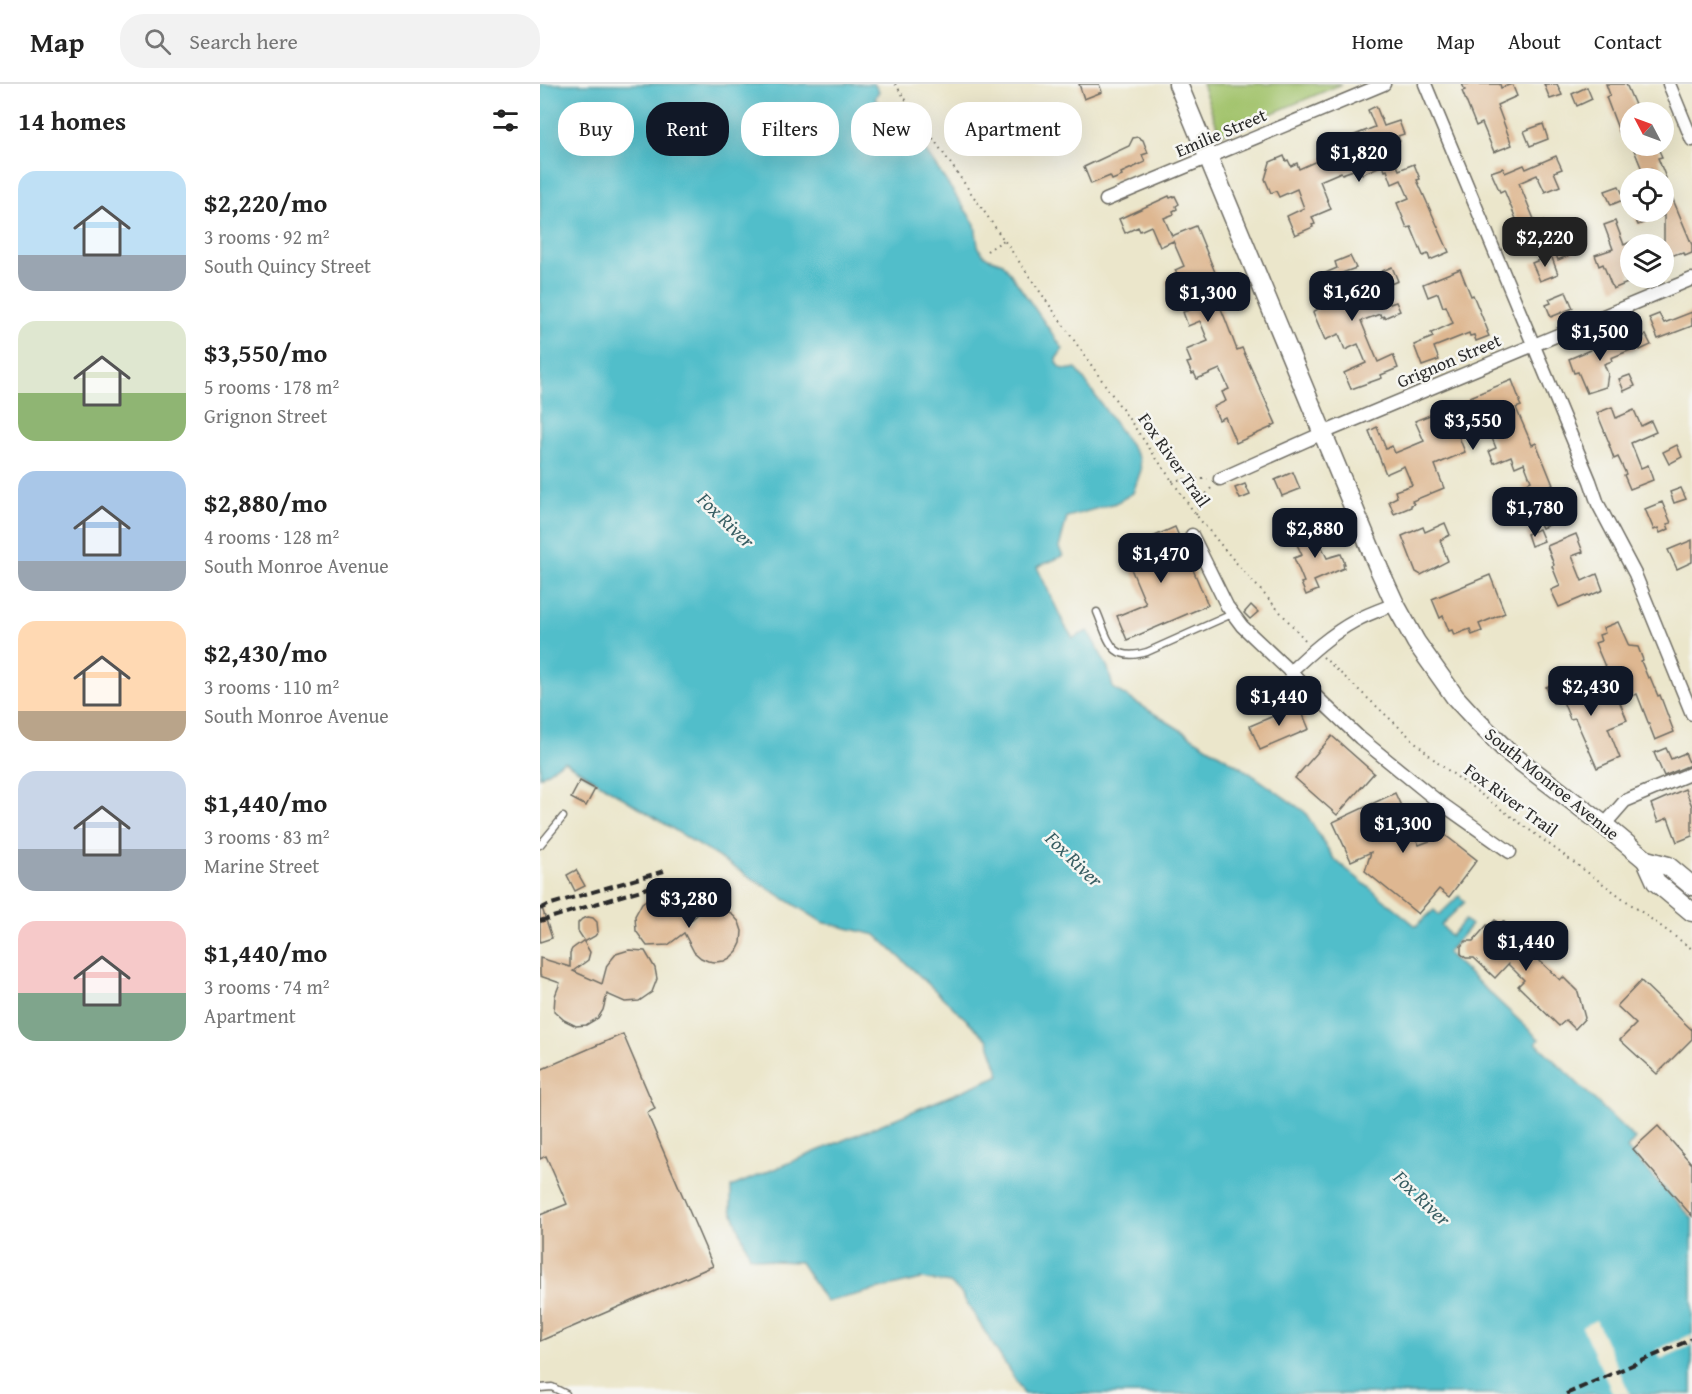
<!DOCTYPE html>
<html lang="en">
<head>
<meta charset="utf-8">
<style>
  body { margin:0; font-family:"Gentium Book Plus",serif; background:#f2f2f2; color:#222; height:100vh; display:flex; flex-direction:column; font-size:22px; white-space:nowrap }
  * { box-sizing:border-box; margin:0 }
  p { font-size:20px; color:#767676 }
  .icon { flex:none; width:33px; height:33px; fill:none; stroke:currentColor; stroke-width:2; stroke-linecap:round; stroke-linejoin:round }
  .map { position:relative; flex:1; overflow:hidden }
  .details { display:flex; flex-direction:column; background:#fff; width:540px }
  .details>* { flex:none }
  .guide { position:absolute; left:18px; top:18px; width:570px; height:54px; display:flex; gap:12px }
  .needle { width:39px; rotate:311deg }
  .controls { position:absolute; left:1080px; top:18px; display:grid; gap:12px }
  .controls a { display:grid; place-items:center; width:54px; height:54px; border-radius:50%; background:#fff; box-shadow:0 6px 24px #0002; font-size:30px }
  .price { position:absolute; translate:-50% -51px; padding:0 14px; border-radius:12px; background:#111827; color:#fff; font-size:20px; line-height:39px; filter:drop-shadow(0 2px 3px #0008) }
  .price::after { content:''; position:absolute; left:50%; top:36px; width:18px; height:14px; margin-left:-9px; background:inherit; clip-path:polygon(0 0,100% 0,50% 100%) }
  .price.active { background:#222; color:#fff }
  ul { padding:0; list-style:none }
  li { display:flex; align-items:center; gap:18px; height:150px; padding:0 18px }
  li span { display:grid; place-items:center; flex:none; width:168px; height:120px; border-radius:18px; color:#555 }
  li>.icon { margin-inline-start:auto }
  span .icon { width:72px; height:72px; fill:#fffc; stroke-width:1 }
  li b { font-size:26px }
  h2 { display:flex; justify-content:space-between; align-items:center; height:72px; padding:0 18px; font-size:26px }
  .pill { padding:0 21px; border-radius:24px; background:#fff; box-shadow:0 6px 24px #0002; font-size:21px; line-height:54px }
  .pill.active { background:#111827; color:#fff }
  header { display:flex; align-items:center; gap:36px; box-sizing:border-box; height:84px; padding:0 30px; background:#fff; border-bottom:2px solid #e0e0e0 }
  header strong { font-size:28px }
  nav { display:flex; gap:33px; margin-inline-start:auto; font-size:21px }
  .search { width:420px; height:54px; background:#f2f2f2; display:flex; align-items:center; gap:15px; box-sizing:border-box; padding:0 21px; border-radius:24px; color:#767676; font-size:22px }
  main { display:flex; flex:1; min-height:0 }
  .map>svg:first-child { display:block }
  .green { fill:#a2c36c; stroke:#66774c; stroke-width:1.5 }
  .water { fill:#51beca; stroke:#3e747a; stroke-width:1.5 }
  .pier { fill:#ebe6cb }
  .building { fill:#deb791 }
  .lines { fill:none; stroke-linecap:round; stroke-linejoin:round }
  .service-casing { stroke:#6e6c63; stroke-width:9 }
  .minor-casing { stroke:#6e6c63; stroke-width:15 }
  .primary-casing { stroke:#6e6c63; stroke-width:21 }
  .path { stroke:#6e6c63; stroke-width:2; stroke-dasharray:1.5 4.5; stroke-linecap:butt }
  .service { stroke:#fff; stroke-width:6 }
  .minor { stroke:#fff; stroke-width:12 }
  .primary { stroke:#fff; stroke-width:18 }
  .rail { stroke:#2b2b2b; stroke-width:4; stroke-dasharray:9 4.5; stroke-linecap:butt }
  .labels { text-anchor:middle; stroke-width:5; stroke-linejoin:round; paint-order:stroke }
  .street-label { font-size:18px; fill:#2b2b2b; stroke:#f6f6f2 }
  .water-label { font-size:20px; font-style:italic; fill:#385e63; stroke:#f6f6f2 }
</style>
</head>
<body>
<header>
<strong>Map</strong>
<div class="search"><svg class="icon" aria-label="search" viewBox="0 0 24 24"><circle cx="10" cy="10" r="6"/><path d="M15 15l6 6"/></svg>Search here</div>
<nav><a>Home</a><a>Map</a><a>About</a><a>Contact</a></nav>
</header>
<main>
<section class="details">
<h2>14 homes<svg class="icon" aria-label="filters" viewBox="0 0 24 24"><path d="M4 7h16M4 17h16"/><circle cx="9" cy="7" r="2"/><circle cx="15" cy="17" r="2"/></svg></h2>
<ul>
<li><span style="background:linear-gradient(#bfe0f5 70%,#9aa5b1 0)"><svg class="icon" aria-label="home" viewBox="0 0 24 24"><path d="M3 11l9-7 9 7M6 9v11h12V9"/></svg></span><div><b>$2,220/mo</b><p>3 rooms · 92 m²</p><p>South Quincy Street</p></div></li>
<li><span style="background:linear-gradient(#dfe7d0 60%,#8fb573 0)"><svg class="icon" aria-label="home" viewBox="0 0 24 24"><path d="M3 11l9-7 9 7M6 9v11h12V9"/></svg></span><div><b>$3,550/mo</b><p>5 rooms · 178 m²</p><p>Grignon Street</p></div></li>
<li><span style="background:linear-gradient(#a9c7e8 75%,#9aa5b1 0)"><svg class="icon" aria-label="home" viewBox="0 0 24 24"><path d="M3 11l9-7 9 7M6 9v11h12V9"/></svg></span><div><b>$2,880/mo</b><p>4 rooms · 128 m²</p><p>South Monroe Avenue</p></div></li>
<li><span style="background:linear-gradient(#ffd9b3 75%,#b9a48a 0)"><svg class="icon" aria-label="home" viewBox="0 0 24 24"><path d="M3 11l9-7 9 7M6 9v11h12V9"/></svg></span><div><b>$2,430/mo</b><p>3 rooms · 110 m²</p><p>South Monroe Avenue</p></div></li>
<li><span style="background:linear-gradient(#c9d6e8 65%,#9aa5b1 0)"><svg class="icon" aria-label="home" viewBox="0 0 24 24"><path d="M3 11l9-7 9 7M6 9v11h12V9"/></svg></span><div><b>$1,440/mo</b><p>3 rooms · 83 m²</p><p>Marine Street</p></div></li>
<li><span style="background:linear-gradient(#f6c9c9 60%,#7fa58c 0)"><svg class="icon" aria-label="home" viewBox="0 0 24 24"><path d="M3 11l9-7 9 7M6 9v11h12V9"/></svg></span><div><b>$1,440/mo</b><p>3 rooms · 74 m²</p><p>Apartment</p></div></li>
</ul>
</section>
<div class="map">
<svg width="1152" height="1310" viewBox="0 0 1152 1310">
  <rect width="100%" height="100%" fill="#f6f6f2"/>
  <filter id="ink" filterUnits="userSpaceOnUse"><feTurbulence type="fractalNoise" baseFrequency=".0167" numOctaves="2"/><feDisplacementMap in="SourceGraphic" scale="12" xChannelSelector="R" yChannelSelector="G"/><feConvolveMatrix kernelMatrix="1 2 1 2 8 2 1 2 1" color-interpolation-filters="sRGB"/></filter>
  <filter id="wash" filterUnits="userSpaceOnUse"><feTurbulence type="fractalNoise" baseFrequency=".008" numOctaves="4" result="noise"/><feDisplacementMap in="SourceGraphic" scale="24" xChannelSelector="R" yChannelSelector="G"/><feGaussianBlur stdDeviation="1.35" result="paint"/><feColorMatrix in="noise" values="0 0 0 0 0 0 0 0 0 0 0 0 0 0 0 0 0 1.4 0 .05"/><feComposite in="paint" operator="in"/></filter>
  <g filter="url(#wash)">
    <rect width="100%" height="100%" fill="#ebe6cb"/>
    <path class="green" d="M 662,0 L 802,0 L 680,51 Z"/>
    <path class="water" d="M 0,0 L 334,0 L 339,7 L 335,15 L 345,28 L 354,29 L 385,66 L 435,140 L 438,162 L 443,170 L 448,174 L 463,179 L 523,265 L 516,275 C 519,286 526,287 536,284 L 599,374 L 601,386 L 593,409 L 576,419 L 527,433 L 519,464 L 523,472 L 497,483 L 525,542 L 533,554 L 548,547 L 568,584 L 573,604 L 708,688 L 765,728 L 794,775 L 876,842 L 894,826 L 899,831 L 919,812 L 925,818 L 901,841 L 911,852 L 925,836 L 931,841 L 907,869 L 999,955 L 996,959 L 1095,1055 L 1087,1065 L 1152,1134 L 1152,1310 L 484,1310 L 420,1208 L 410,1199 L 381,1195 L 286,1218 L 260,1178 L 231,1177 L 210,1172 L 191,1125 L 191,1103 L 460,991 L 448,956 L 336,851 L 282,838 L 24,677 L 0,693 Z"/>
    <g class="pier">
      <path d="M 1056,1236 L 1090,1310 L 1073,1310 L 1042,1243 Z"/>
      <path d="M 1152,1250 L 1152,1261 L 1121,1275 L 1116,1266 Z"/>
    </g>
    <g id="blocks">
      <g class="building">
        <path d="M 539,0 L 559,0 L 562,8 L 544,15 Z"/>
        <path d="M 922,0 L 960,0 L 961,4 L 972,0 L 977,12 L 957,21 L 972,61 L 954,68 L 942,39 L 936,42 L 922,7 L 925,6 Z"/>
        <path d="M 1004,0 L 1017,0 L 1022,11 L 1010,15 Z"/>
        <path d="M 1066,0 L 1086,0 L 1098,28 L 1090,28 L 1090,46 L 1080,50 L 1066,13 L 1070,11 Z"/>
        <path d="M 1047,3 L 1052,15 L 1037,22 L 1032,10 Z"/>
        <path d="M 836,22 L 844,42 L 859,37 L 864,50 L 858,52 L 860,57 L 849,62 L 859,86 L 874,80 L 880,95 L 877,96 L 909,168 L 890,176 L 888,170 L 883,172 L 871,143 L 867,144 L 857,119 L 869,114 L 861,96 L 852,100 L 847,86 L 845,87 L 843,81 L 822,90 L 819,84 L 802,90 L 801,88 L 780,97 L 791,125 L 772,133 L 775,140 L 772,141 L 773,143 L 755,151 L 747,132 L 764,124 L 757,105 L 739,113 L 736,107 L 731,109 L 725,95 L 730,78 L 744,72 L 746,77 L 748,76 L 751,82 L 757,79 L 759,85 L 810,62 L 807,54 L 835,43 L 828,26 Z"/>
        <path d="M 1003,40 L 1008,55 L 990,62 L 984,47 Z"/>
        <path d="M 598,53 L 603,56 L 608,69 L 602,71 L 605,78 L 581,89 L 582,92 L 572,96 L 570,92 L 551,100 L 544,83 L 589,62 L 593,54 Z"/>
        <path d="M 1106,62 L 1117,62 L 1122,73 L 1118,74 L 1126,94 L 1124,94 L 1152,161 L 1152,169 L 1145,172 L 1144,169 L 1140,170 L 1139,169 L 1131,172 L 1128,164 L 1124,166 L 1124,131 L 1098,141 L 1093,130 L 1100,128 L 1124,128 L 1124,94 L 1115,94 L 1111,85 L 1103,88 L 1094,66 Z"/>
        <path d="M 1016,72 L 1022,85 L 1014,88 L 1020,102 L 1005,108 L 997,91 L 979,99 L 996,140 L 1003,137 L 1009,152 L 985,163 L 980,151 L 981,147 L 964,106 L 960,108 L 951,88 L 963,84 L 965,89 L 984,81 L 986,85 Z"/>
        <path d="M 1079,102 L 1085,115 L 1071,121 L 1065,107 Z"/>
        <path d="M 629,112 L 630,114 L 635,112 L 639,120 L 636,122 L 637,125 L 633,127 L 634,130 L 624,134 L 632,152 L 656,142 L 679,198 L 683,196 L 689,210 L 678,217 L 686,237 L 697,266 L 702,264 L 736,340 L 732,342 L 732,343 L 696,359 L 685,333 L 679,336 L 673,323 L 686,317 L 682,308 L 689,305 L 680,285 L 657,295 L 654,289 L 652,290 L 647,279 L 651,278 L 646,266 L 668,257 L 660,237 L 648,242 L 643,228 L 650,226 L 641,204 L 631,209 L 626,197 L 638,192 L 635,186 L 644,182 L 633,157 L 620,163 L 611,142 L 600,147 L 598,143 L 585,149 L 579,135 Z"/>
        <path d="M 1075,137 L 1084,161 L 1090,158 L 1090,198 L 1073,205 L 1063,180 L 1059,182 L 1055,171 L 1073,165 L 1064,141 Z"/>
        <path d="M 1029,156 L 1034,169 L 1018,176 L 1013,163 Z"/>
        <path d="M 1011,171 L 1018,190 L 1000,197 L 992,179 Z"/>
        <path d="M 810,172 L 816,184 L 802,189 L 811,213 L 826,207 L 832,222 L 848,216 L 850,220 L 856,218 L 860,227 L 844,234 L 844,232 L 841,233 L 840,230 L 821,237 L 838,278 L 853,271 L 858,284 L 841,291 L 842,294 L 811,305 L 804,289 L 826,279 L 818,260 L 805,266 L 799,250 L 785,256 L 773,228 L 784,221 L 776,201 L 779,200 L 776,193 L 797,184 L 795,178 Z"/>
        <path d="M 852,183 L 858,197 L 845,202 L 840,188 Z"/>
        <path d="M 920,185 L 931,212 L 933,211 L 948,247 L 947,248 L 949,252 L 936,257 L 934,251 L 930,252 L 929,249 L 894,263 L 899,276 L 882,282 L 874,261 L 893,253 L 891,249 L 913,239 L 906,222 L 903,223 L 898,209 L 888,213 L 883,200 Z"/>
        <path d="M 1026,208 L 1033,224 L 1011,233 L 1006,221 L 1011,219 L 1009,215 Z"/>
        <path d="M 1152,228 L 1152,242 L 1118,255 L 1109,234 L 1119,230 L 1124,239 Z"/>
        <path d="M 1092,248 L 1098,263 L 1071,274 L 1072,277 L 1064,280 L 1068,290 L 1066,303 L 1047,309 L 1038,288 L 1034,289 L 1029,275 Z"/>
        <path d="M 1106,251 L 1111,261 L 1100,266 L 1096,255 Z"/>
        <path d="M 1090,291 L 1095,302 L 1084,307 L 1079,295 Z"/>
        <path d="M 972,296 L 980,317 L 979,318 L 981,322 L 976,324 L 992,361 L 996,359 L 1013,401 L 1010,402 L 1025,434 L 1002,444 L 991,420 L 969,429 L 964,417 L 986,409 L 982,401 L 991,397 L 984,379 L 975,383 L 971,372 L 954,379 L 949,367 L 956,364 L 946,339 L 941,341 L 940,338 L 917,348 L 925,368 L 895,381 L 904,404 L 872,417 L 874,420 L 871,421 L 871,423 L 854,430 L 849,417 L 857,413 L 855,407 L 872,401 L 864,382 L 846,390 L 829,347 L 837,343 L 846,365 L 852,362 L 855,369 L 884,357 L 875,337 L 930,315 L 930,313 Z"/>
        <path d="M 1072,323 L 1076,334 L 1094,326 L 1101,342 L 1111,337 L 1116,348 L 1091,359 L 1101,384 L 1108,381 L 1113,396 L 1090,405 L 1084,391 L 1086,390 L 1078,373 L 1074,375 L 1069,361 L 1070,361 L 1057,329 Z"/>
        <path d="M 1137,361 L 1142,373 L 1129,380 L 1123,368 Z"/>
        <path d="M 753,388 L 760,405 L 742,412 L 735,396 Z"/>
        <path d="M 705,400 L 710,411 L 700,415 L 695,404 Z"/>
        <path d="M 1141,404 L 1146,415 L 1134,419 L 1130,408 Z"/>
        <path d="M 1122,418 L 1131,439 L 1127,440 L 1129,445 L 1120,449 L 1118,444 L 1114,446 L 1105,425 Z"/>
        <path d="M 905,439 L 910,451 L 900,456 L 908,477 L 881,491 L 876,488 L 862,452 L 883,443 L 885,448 Z"/>
        <path d="M 778,441 L 784,454 L 779,457 L 787,474 L 801,470 L 805,480 L 803,480 L 804,484 L 774,497 L 778,506 L 766,511 L 761,499 L 764,498 L 754,474 L 762,471 L 754,454 L 763,450 L 763,448 Z"/>
        <path d="M 635,443 L 668,521 L 587,556 L 577,532 L 606,520 L 583,466 Z"/>
        <path d="M 999,445 L 1004,457 L 991,462 L 987,450 Z"/>
        <path d="M 1036,450 L 1043,468 L 1032,472 L 1042,497 L 1057,490 L 1063,506 L 1049,512 L 1048,511 L 1019,523 L 1011,506 L 1020,502 L 1012,482 L 1014,481 L 1007,462 Z"/>
        <path d="M 1152,456 L 1152,478 L 1137,485 L 1128,466 Z"/>
        <path d="M 950,491 L 965,529 L 939,540 L 942,547 L 932,551 L 930,545 L 914,551 L 912,546 L 909,547 L 903,532 L 900,534 L 892,515 Z"/>
        <path d="M 711,521 L 718,528 L 710,535 L 704,529 Z"/>
        <path d="M 1078,538 L 1089,562 L 1098,563 L 1103,576 L 1101,577 L 1108,594 L 1110,593 L 1118,612 L 1120,611 L 1134,648 L 1115,656 L 1097,610 L 1081,616 L 1071,591 L 1069,592 L 1055,559 L 1061,557 L 1059,551 L 1065,549 L 1063,544 Z"/>
        <path d="M 1038,590 L 1044,605 L 1050,602 L 1056,617 L 1076,609 L 1087,636 L 1068,644 L 1080,674 L 1057,684 L 1035,634 L 1030,635 L 1022,615 L 1013,619 L 1006,603 Z"/>
        <path d="M 759,621 L 769,645 L 720,666 L 710,642 Z"/>
        <path d="M 792,652 L 834,689 L 797,731 L 755,694 Z"/>
        <path d="M 1126,664 L 1131,675 L 1145,669 L 1150,681 L 1124,692 L 1114,669 Z"/>
        <path d="M 40,697 L 55,705 L 46,722 L 31,714 Z"/>
        <path d="M 1145,705 L 1152,722 L 1152,752 L 1137,758 L 1128,734 L 1118,738 L 1111,720 Z"/>
        <path d="M 855,709 L 879,761 L 905,751 L 937,776 L 909,813 L 899,805 L 878,830 L 825,787 L 831,768 L 811,777 L 793,738 Z"/>
        <path d="M 36,786 L 45,802 L 35,807 L 27,791 Z"/>
        <path d="M 118,812 L 128,814 L 136,818 L 140,823 L 148,839 L 158,830 L 168,825 L 180,824 L 191,829 L 199,838 L 202,847 L 201,859 L 197,867 L 190,874 L 184,877 L 175,878 L 168,877 L 161,874 L 154,868 L 144,849 L 128,861 L 107,862 L 96,847 L 95,832 L 102,819 L 109,814 Z"/>
        <path d="M 0,824 L 2,824 L 12,854 L 0,858 Z"/>
        <path d="M 48,833 L 53,834 L 57,838 L 58,848 L 55,852 L 44,858 L 50,868 L 48,876 L 33,887 L 62,900 L 67,881 L 76,870 L 89,866 L 105,867 L 115,884 L 117,895 L 112,908 L 99,917 L 85,918 L 67,910 L 63,926 L 58,934 L 46,941 L 36,942 L 24,936 L 14,927 L 15,912 L 20,899 L 0,892 L 0,874 L 30,883 L 30,869 L 32,865 L 44,856 L 38,847 L 38,839 L 42,835 Z"/>
        <path d="M 955,836 L 959,840 L 963,837 L 986,859 L 983,861 L 1020,896 L 1023,893 L 1038,908 L 1045,934 L 1035,945 L 1026,936 L 1019,942 L 978,902 L 984,896 L 968,880 L 955,894 L 934,874 L 926,874 L 921,870 L 921,862 L 926,857 L 933,857 L 947,841 L 948,843 Z"/>
        <path d="M 1101,897 L 1152,946 L 1152,955 L 1117,990 L 1080,956 L 1096,940 L 1077,922 Z"/>
        <path d="M 83,950 L 115,1025 L 107,1029 L 173,1182 L 0,1257 L 0,1131 L 27,1120 L 6,1072 L 0,1075 L 0,986 Z"/>
        <path d="M 1118,1042 L 1152,1080 L 1152,1132 L 1093,1065 Z"/>
      </g>
    </g>
  </g>
  <g filter="url(#ink)">
    <use href="#blocks" fill-opacity="0" stroke="#6e6c63" stroke-width="1.5"/>
    <g class="lines">
      <defs>
        <g id="service">
          <path d="M 557,528 C 569,556 570,579 607,568 L 692,530"/>
          <path d="M 0,761 L 23,733"/>
          <path d="M 0,1304 L 12,1303 L 26,1310"/>
        </g>
        <g id="minor">
          <path d="M 885,0 L 1050,397 L 1058,420 L 1095,490 L 1152,630"/>
          <path d="M 1129,0 L 1152,56"/>
          <path d="M 566,116 L 844,0"/>
          <path d="M 680,395 L 783,349 L 1152,195"/>
          <path d="M 652,451 L 687,522 L 702,542 L 820,654 L 895,715 L 970,768"/>
          <path d="M 750,588 C 770,569 791,550 815,537 C 827,530 842,525 855,520"/>
          <path d="M 1064,741 L 1085,717 L 1152,689"/>
        </g>
        <g id="primary">
          <path d="M 638,0 L 839,485 L 855,520 L 876,558 L 915,613 L 938,638 L 968,668 L 1064,741 L 1106,776 L 1128,782 L 1152,802"/>
          <path d="M 1106,776 L 1116,798 L 1152,828"/>
        </g>
      </defs>
      <use href="#service" class="service-casing"/>
      <use href="#minor" class="minor-casing"/>
      <use href="#primary" class="primary-casing"/>
      <g class="path">
        <path d="M 355,0 L 656,431 L 692,474 L 766,557"/>
        <path d="M 447,167 L 464,156"/>
        <path d="M 632,397 L 644,395 L 668,395"/>
        <path d="M 656,431 L 660,417 L 672,403"/>
        <path d="M 783,573 L 898,679 L 1152,865"/>
      </g>
      <use href="#service" class="service"/>
      <use href="#minor" class="minor"/>
      <use href="#primary" class="primary"/>
      <g class="rail">
        <path d="M 0,825 L 8,821 L 124,787"/>
        <path d="M 0,837 L 130,797"/>
        <path d="M 1026,1310 L 1152,1255"/>
      </g>
    </g>
  </g>
  <g class="labels">
    <g class="street-label">
      <text transform="translate(681 49) rotate(-23)" y="6">Emilie Street</text>
      <text transform="translate(909 277) rotate(-23)" y="6">Grignon Street</text>
      <text transform="translate(634 376) rotate(55)" y="6">Fox River Trail</text>
      <text transform="translate(1012 700) rotate(39)" y="6">South Monroe Avenue</text>
      <text transform="translate(971 716) rotate(36)" y="6">Fox River Trail</text>
    </g>
    <g class="water-label">
      <text transform="translate(186 436) rotate(44)" y="7">Fox River</text>
      <text transform="translate(534 775) rotate(44)" y="7">Fox River</text>
      <text transform="translate(882 1114) rotate(44)" y="7">Fox River</text>
    </g>
  </g>
</svg>
<div class="controls">
<a><svg class="needle" viewBox="-14 -14 28 28"><path d="M0-13l5 13h-10z" fill="#e53935"/><path d="M0 13l5-13h-10z" fill="#767676"/></svg></a>
<a><svg class="icon" aria-label="locate" viewBox="0 0 24 24"><circle cx="12" cy="12" r="6"/><path d="M12 2v4M12 18v4M2 12h4M18 12h4"/></svg></a>
<a><svg class="icon" aria-label="layers" viewBox="0 0 24 24"><path d="M12 4l9 5-9 5-9-5zM3 14l9 5 9-5"/></svg></a>
</div>
<b class="price" style="left:819px;top:99px">$1,820</b>
<b class="price active" style="left:1005px;top:184px">$2,220</b>
<b class="price" style="left:812px;top:238px">$1,620</b>
<b class="price" style="left:668px;top:239px">$1,300</b>
<b class="price" style="left:1060px;top:278px">$1,500</b>
<b class="price" style="left:933px;top:367px">$3,550</b>
<b class="price" style="left:995px;top:454px">$1,780</b>
<b class="price" style="left:775px;top:475px">$2,880</b>
<b class="price" style="left:621px;top:500px">$1,470</b>
<b class="price" style="left:1051px;top:633px">$2,430</b>
<b class="price" style="left:739px;top:643px">$1,440</b>
<b class="price" style="left:863px;top:770px">$1,300</b>
<b class="price" style="left:149px;top:845px">$3,280</b>
<b class="price" style="left:986px;top:888px">$1,440</b>
<div class="guide">
<a class="pill">Buy</a>
<a class="pill active">Rent</a>
<a class="pill">Filters</a>
<a class="pill">New</a>
<a class="pill">Apartment</a>
</div>
</div>
</main>
</body>
</html>
